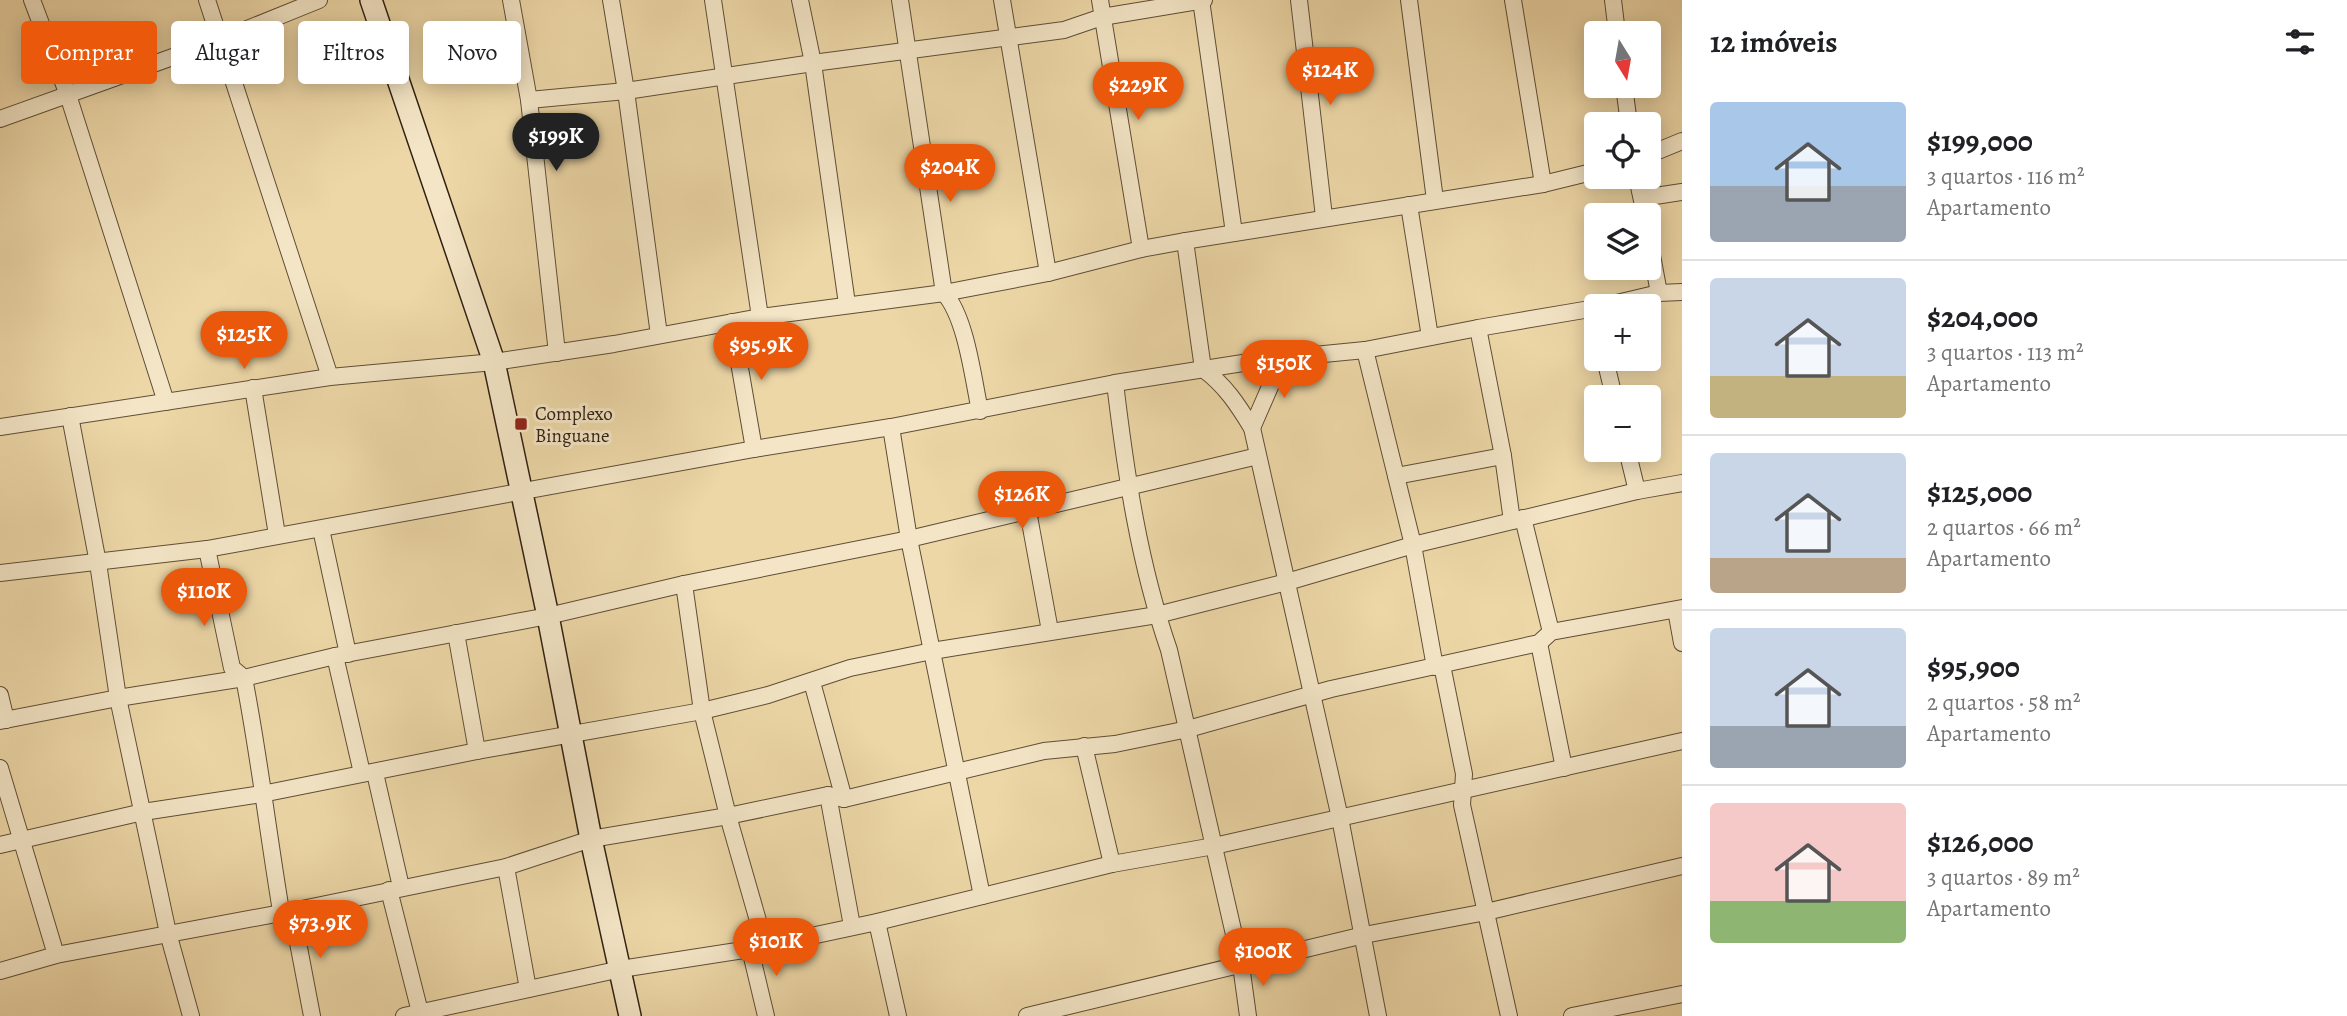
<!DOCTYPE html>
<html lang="pt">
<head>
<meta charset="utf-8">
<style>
  body { margin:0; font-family:Alegreya,serif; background:#f2f2f2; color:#202124; height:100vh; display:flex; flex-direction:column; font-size:26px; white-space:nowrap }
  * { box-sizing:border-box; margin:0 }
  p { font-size:23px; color:#757577 }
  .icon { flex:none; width:38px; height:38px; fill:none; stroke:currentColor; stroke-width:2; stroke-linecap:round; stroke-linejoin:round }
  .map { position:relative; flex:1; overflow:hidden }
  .panel { display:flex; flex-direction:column; background:#fff; width:665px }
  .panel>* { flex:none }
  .guide { position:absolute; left:21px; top:21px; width:665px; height:63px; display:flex; gap:14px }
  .needle { width:46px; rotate:169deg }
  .fabs { position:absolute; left:1584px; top:21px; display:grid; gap:14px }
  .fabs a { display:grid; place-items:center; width:77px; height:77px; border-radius:7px; background:#fff; box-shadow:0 4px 18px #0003; font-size:35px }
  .price { position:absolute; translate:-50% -60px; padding:0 16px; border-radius:24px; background:#ea580c; color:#fff; font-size:23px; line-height:46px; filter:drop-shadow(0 2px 4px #0008) }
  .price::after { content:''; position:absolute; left:50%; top:42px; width:21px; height:16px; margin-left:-10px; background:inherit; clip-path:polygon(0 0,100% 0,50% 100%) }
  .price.selected { background:#222; color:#fff }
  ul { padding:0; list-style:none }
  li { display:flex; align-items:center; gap:21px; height:175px; padding:0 28px }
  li+li { border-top:2px solid #e0e0e0 }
  li span { display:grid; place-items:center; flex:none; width:196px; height:140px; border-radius:7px; color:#555 }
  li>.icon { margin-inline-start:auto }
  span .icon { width:84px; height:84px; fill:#fffc; stroke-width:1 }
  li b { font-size:30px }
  h2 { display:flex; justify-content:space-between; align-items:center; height:84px; padding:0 28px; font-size:30px }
  .tag { padding:0 24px; border-radius:7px; background:#fff; box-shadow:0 4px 18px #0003; font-size:24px; line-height:63px }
  .tag.selected { background:#ea580c; color:#fff }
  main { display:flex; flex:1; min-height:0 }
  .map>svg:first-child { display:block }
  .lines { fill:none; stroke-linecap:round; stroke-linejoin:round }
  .street-casing { stroke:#5f4e37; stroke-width:18 }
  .secondary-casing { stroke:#302012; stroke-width:24 }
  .street { stroke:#f3e5c6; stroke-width:16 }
  .secondary { stroke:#f3e5c6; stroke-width:21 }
  .poi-dot { fill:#8f2418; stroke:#f3e5c6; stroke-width:2.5 }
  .labels { text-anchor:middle; stroke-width:6; stroke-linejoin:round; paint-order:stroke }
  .poi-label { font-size:19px; fill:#302012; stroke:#f3e5c6; text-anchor:start }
</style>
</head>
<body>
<main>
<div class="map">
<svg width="1682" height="1016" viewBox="0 0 1682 1016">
  <rect width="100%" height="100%" fill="#edd7a7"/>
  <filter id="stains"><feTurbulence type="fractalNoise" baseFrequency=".00286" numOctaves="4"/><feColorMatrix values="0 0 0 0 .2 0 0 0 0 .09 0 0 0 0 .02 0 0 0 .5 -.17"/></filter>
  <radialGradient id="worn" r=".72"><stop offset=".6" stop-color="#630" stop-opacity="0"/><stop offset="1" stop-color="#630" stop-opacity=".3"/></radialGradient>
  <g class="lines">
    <defs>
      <g id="street">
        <path d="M 32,0 L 68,95 L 166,402"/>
        <path d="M 207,0 L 330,377"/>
        <path d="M 511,0 L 529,100 L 557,353"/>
        <path d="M 611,0 L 626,91 L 659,335"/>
        <path d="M 713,0 L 760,317"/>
        <path d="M 800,0 L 813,63 L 847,304"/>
        <path d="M 900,0 L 944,293 C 966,317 973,378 980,411"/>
        <path d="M 1002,0 L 1048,273"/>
        <path d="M 1100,0 L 1141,249"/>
        <path d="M 1201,0 L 1234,233"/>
        <path d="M 1299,0 L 1324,217"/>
        <path d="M 1409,0 L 1435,200"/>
        <path d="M 1513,0 L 1543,184"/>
        <path d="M 1613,0 L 1617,33"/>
        <path d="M 1624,86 L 1629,124"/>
        <path d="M 529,100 L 626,91 L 813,63 L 1064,30 L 1102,17 L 1204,0"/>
        <path d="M 0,119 L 220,40 L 319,0"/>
        <path d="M 1648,155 L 1682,141"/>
        <path d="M 1637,177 L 1645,215"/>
        <path d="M 1642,198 L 1682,192"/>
        <path d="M 1409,205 L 1430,337"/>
        <path d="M 1648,234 L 1659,293"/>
        <path d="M 1185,241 L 1203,369 C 1225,385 1238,405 1252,428 L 1340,818 L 1378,1016"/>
        <path d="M 1604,306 L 1659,293 L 1682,292"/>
        <path d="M 732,322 L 754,449"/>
        <path d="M 1478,328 L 1503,456 L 1512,521"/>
        <path d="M 1365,350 L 1413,545 L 1435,667"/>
        <path d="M 1605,359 L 1614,397"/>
        <path d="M 1115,383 C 1126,475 1139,563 1169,650 L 1241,965 L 1248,1016"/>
        <path d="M 253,388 L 277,535"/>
        <path d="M 70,416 L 98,563 L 118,698 L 168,933 L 191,1016"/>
        <path d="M 0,427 L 330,377 L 494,362 L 614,344 L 760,317 L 944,293 L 1048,273 L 1141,249 L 1185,241 L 1543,184 L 1596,171"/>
        <path d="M 891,427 L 909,539 L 982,896"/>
        <path d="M 1252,428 L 1282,359"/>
        <path d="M 1627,450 L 1637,491"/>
        <path d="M 1396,476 L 1503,456"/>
        <path d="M 1028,511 L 1050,631"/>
        <path d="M 1523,518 L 1551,632"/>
        <path d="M 321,529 L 348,654"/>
        <path d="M 207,549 L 232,668 L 244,678 C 259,755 268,833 281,911"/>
        <path d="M 0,573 L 207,549 L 754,449 L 891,427 L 1115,383 L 1262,360 L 1365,350 L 1478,328 L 1596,308"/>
        <path d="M 684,584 L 702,711 L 728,816 L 765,945"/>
        <path d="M 1676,610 L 1682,643"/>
        <path d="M 456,633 L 477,751"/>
        <path d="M 1539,643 L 1564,768"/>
        <path d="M 335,656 L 362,773"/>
        <path d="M 1442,665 L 1464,774 L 1462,805 L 1509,1016"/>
        <path d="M 812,682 L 844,799"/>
        <path d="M 0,695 L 6,720"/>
        <path d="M 0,721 L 118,698 L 244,678 L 335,656 L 548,616 L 684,584 L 909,539 L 1258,456"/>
        <path d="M 1084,746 L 1112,864"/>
        <path d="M 0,768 L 56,955"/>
        <path d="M 375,773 L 401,887"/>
        <path d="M 828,795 L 852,926"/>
        <path d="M 0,845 L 143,812 L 262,794 L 477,751 L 702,711 L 768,695 L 850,668 L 932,651 L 1157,615 L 1287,582 L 1413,545 L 1637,491 L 1682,483"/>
        <path d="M 506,867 L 528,989"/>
        <path d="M 389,890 L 421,1016"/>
        <path d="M 292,911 L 312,1016"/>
        <path d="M 877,922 L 898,1016"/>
        <path d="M 750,949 L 766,1016"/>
        <path d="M 0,971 L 56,955 L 292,911 L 506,867 L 591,839 L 728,816 L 828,795 L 844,799 L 1044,751 L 1115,744 L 1188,729 L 1331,689 L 1539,643 L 1551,632 L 1682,608"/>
        <path d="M 404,1016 L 621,969 L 750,949 L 877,922 L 1112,864 L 1214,846 L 1682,741"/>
        <path d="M 1027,1016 L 1364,935 L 1486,912 L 1682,866"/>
        <path d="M 1572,1016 L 1682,994"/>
      </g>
      <path id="secondary" d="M 371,0 L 494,362 L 548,616 L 591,839 L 630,1016"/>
    </defs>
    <use href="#street" class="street-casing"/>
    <use href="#secondary" class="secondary-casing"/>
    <use href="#street" class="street"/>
    <use href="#secondary" class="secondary"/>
  </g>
  <rect class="poi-dot" x="514" y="417" width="14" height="14" rx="3.5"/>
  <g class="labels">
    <g class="poi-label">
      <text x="535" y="420">Complexo<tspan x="535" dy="22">Binguane</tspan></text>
    </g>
  </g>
  <rect width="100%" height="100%" filter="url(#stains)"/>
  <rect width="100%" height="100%" fill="url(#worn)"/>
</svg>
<div class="fabs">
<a><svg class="needle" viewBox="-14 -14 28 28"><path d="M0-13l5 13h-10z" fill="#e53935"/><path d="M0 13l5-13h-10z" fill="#757577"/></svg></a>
<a><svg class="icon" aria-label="locate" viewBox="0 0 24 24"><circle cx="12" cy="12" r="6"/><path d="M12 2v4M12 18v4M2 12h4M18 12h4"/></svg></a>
<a><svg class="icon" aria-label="layers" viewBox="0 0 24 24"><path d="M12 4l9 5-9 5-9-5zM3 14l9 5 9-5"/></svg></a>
<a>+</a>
<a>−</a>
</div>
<b class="price" style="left:1330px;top:107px">$124K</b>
<b class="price" style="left:1138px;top:122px">$229K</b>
<b class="price selected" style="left:556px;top:173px">$199K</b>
<b class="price" style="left:950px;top:204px">$204K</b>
<b class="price" style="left:244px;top:371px">$125K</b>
<b class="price" style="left:761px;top:382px">$95.9K</b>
<b class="price" style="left:1284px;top:400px">$150K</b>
<b class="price" style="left:1022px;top:531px">$126K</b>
<b class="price" style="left:204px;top:628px">$110K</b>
<b class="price" style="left:320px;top:960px">$73.9K</b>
<b class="price" style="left:776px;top:978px">$101K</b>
<b class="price" style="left:1263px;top:988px">$100K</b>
<div class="guide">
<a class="tag selected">Comprar</a>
<a class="tag">Alugar</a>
<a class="tag">Filtros</a>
<a class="tag">Novo</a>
</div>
</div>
<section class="panel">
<h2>12 imóveis<svg class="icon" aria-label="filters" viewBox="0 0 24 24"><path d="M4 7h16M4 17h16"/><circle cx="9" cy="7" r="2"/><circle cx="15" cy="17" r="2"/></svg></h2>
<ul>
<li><span style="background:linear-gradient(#a9c7e8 60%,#9aa5b1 0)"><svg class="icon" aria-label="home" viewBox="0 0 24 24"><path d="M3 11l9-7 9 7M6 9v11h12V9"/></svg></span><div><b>$199,000</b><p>3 quartos · 116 m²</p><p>Apartamento</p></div></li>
<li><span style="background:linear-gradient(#c9d6e8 70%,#c2b280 0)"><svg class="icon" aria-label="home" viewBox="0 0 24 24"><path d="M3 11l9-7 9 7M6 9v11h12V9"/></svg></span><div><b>$204,000</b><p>3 quartos · 113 m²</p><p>Apartamento</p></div></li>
<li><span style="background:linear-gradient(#c9d6e8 75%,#b9a48a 0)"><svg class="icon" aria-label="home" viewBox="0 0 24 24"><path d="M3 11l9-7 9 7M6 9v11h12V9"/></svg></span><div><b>$125,000</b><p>2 quartos · 66 m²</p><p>Apartamento</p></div></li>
<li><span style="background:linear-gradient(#c9d6e8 70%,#9aa5b1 0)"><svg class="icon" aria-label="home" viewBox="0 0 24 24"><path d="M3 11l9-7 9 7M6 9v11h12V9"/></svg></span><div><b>$95,900</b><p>2 quartos · 58 m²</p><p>Apartamento</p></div></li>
<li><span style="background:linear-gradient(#f6c9c9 70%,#8fb573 0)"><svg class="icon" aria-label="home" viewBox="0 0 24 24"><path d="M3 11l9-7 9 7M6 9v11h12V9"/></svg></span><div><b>$126,000</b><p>3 quartos · 89 m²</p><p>Apartamento</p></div></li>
</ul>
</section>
</main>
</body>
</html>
